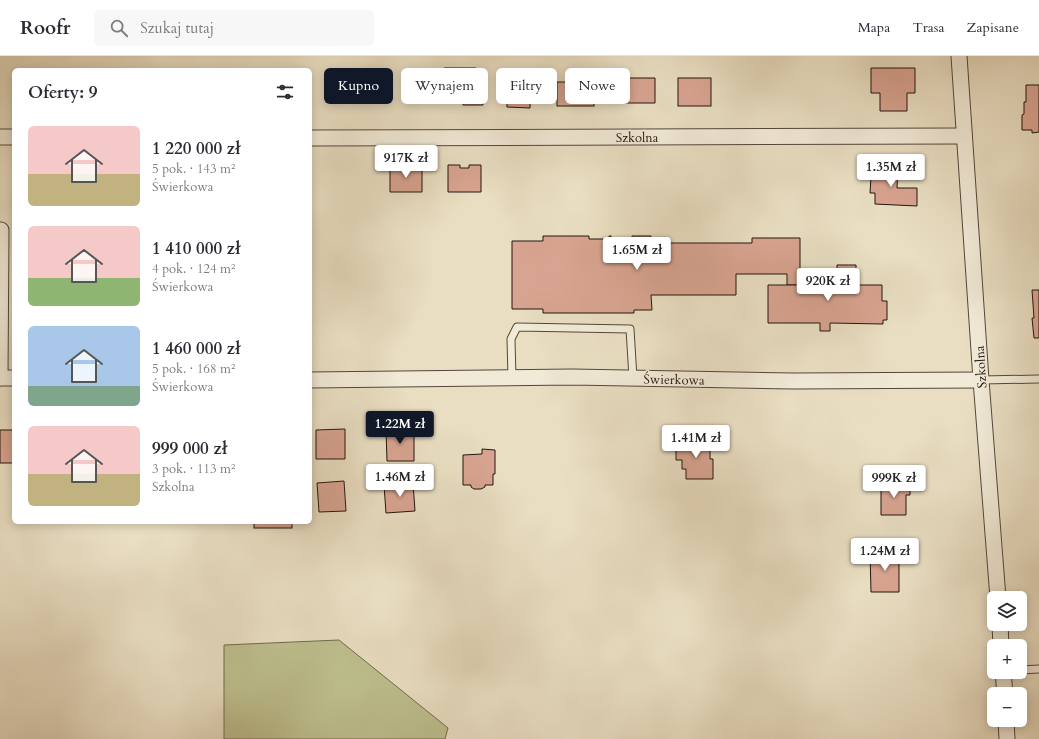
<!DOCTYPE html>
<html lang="pl">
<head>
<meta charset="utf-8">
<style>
  body { margin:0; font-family:Cardo,serif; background:#f7f7f7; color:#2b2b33; height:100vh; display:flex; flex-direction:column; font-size:15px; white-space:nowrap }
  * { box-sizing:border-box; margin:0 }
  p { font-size:13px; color:#7c7c81 }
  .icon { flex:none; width:22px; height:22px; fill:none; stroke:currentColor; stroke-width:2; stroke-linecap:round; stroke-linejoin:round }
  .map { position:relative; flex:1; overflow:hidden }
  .panel { position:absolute; left:12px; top:12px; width:300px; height:456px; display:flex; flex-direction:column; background:#fff; border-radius:6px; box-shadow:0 2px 10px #0003 }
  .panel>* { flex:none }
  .top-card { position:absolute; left:324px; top:12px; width:380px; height:36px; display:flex; gap:8px }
  .controls { position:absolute; left:987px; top:535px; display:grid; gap:8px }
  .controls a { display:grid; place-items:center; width:40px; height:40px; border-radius:6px; background:#fff; box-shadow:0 2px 10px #0003; font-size:20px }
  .price { position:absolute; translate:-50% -34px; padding:0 9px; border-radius:4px; background:#fff; color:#222; font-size:13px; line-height:26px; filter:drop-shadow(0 1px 2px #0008) }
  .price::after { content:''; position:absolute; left:50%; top:24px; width:12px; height:9px; margin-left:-6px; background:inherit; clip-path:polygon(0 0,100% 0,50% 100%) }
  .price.on { background:#111827; color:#fff }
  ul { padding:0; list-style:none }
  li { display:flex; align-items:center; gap:12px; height:100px; padding:0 16px }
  li span { display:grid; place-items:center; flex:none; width:112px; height:80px; border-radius:6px; color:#555 }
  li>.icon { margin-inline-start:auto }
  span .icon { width:48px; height:48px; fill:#fffc; stroke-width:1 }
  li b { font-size:17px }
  h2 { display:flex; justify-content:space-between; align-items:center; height:48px; padding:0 16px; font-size:17px }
  .pill { padding:0 14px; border-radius:6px; background:#fff; box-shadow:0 2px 10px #0003; font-size:14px; line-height:36px }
  .pill.on { background:#111827; color:#fff }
  header { display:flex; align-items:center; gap:24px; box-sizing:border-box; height:56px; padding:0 20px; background:#fff; border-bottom:1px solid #e1e1e2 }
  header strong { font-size:19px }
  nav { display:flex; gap:22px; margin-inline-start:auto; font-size:14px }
  .search { width:280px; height:36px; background:#f7f7f7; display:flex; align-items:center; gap:10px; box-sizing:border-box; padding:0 14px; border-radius:6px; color:#7c7c81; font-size:15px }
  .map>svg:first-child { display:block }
  .green { fill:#bebf8e; stroke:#706a4e }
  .building { fill:#d8a491; stroke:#23150e }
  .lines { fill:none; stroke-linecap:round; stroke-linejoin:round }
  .lane-casing { stroke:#54473b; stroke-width:9 }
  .street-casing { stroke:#54473b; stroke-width:17 }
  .lane { stroke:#f1ead7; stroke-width:7 }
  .street { stroke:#f1ead7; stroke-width:15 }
  .labels { text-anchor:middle; stroke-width:3.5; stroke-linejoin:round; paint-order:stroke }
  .street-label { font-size:13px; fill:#23150e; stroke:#f1ead7 }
</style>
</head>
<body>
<header>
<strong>Roofr</strong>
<div class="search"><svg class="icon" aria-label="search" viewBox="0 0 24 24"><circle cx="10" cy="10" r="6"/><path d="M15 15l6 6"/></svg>Szukaj tutaj</div>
<nav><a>Mapa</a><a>Trasa</a><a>Zapisane</a></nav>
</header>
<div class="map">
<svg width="1039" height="683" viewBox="0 0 1039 683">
  <rect width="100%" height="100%" fill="#e9dec2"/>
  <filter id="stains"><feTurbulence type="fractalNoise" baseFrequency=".005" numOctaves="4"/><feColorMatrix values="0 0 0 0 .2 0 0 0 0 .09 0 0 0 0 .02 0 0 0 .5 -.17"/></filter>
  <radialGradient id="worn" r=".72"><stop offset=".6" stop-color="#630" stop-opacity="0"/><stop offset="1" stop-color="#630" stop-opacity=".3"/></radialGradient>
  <path class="green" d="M 339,584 L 448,672 L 445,683 L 224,683 L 224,589 Z"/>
  <g class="building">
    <path d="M 444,12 L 476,12 L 476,24 L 483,24 L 483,49 L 463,49 L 464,38 L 440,37 L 440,25 L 444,26 Z"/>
    <path d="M 871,12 L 915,12 L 915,37 L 907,37 L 907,55 L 880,55 L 880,37 L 871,37 Z"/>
    <path d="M 334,17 L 367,17 L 367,27 L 375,27 L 375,47 L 355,47 L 355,44 L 334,44 Z"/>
    <path d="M 507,19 L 531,20 L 530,52 L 507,51 Z"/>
    <path d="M 623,22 L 655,22 L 655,47 L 624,47 Z"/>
    <rect x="678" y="22" width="33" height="28"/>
    <rect x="557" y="26" width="37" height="24"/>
    <path d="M 1026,29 L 1039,29 L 1039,76 L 1032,77 L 1032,74 L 1022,74 L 1022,59 L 1024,58 L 1024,46 L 1026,46 Z"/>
    <path d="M 390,109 L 401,109 L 401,111 L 410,111 L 410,109 L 422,109 L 422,136 L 390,136 Z"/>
    <path d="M 448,109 L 460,109 L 460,112 L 469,112 L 469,109 L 481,109 L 481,136 L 448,136 Z"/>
    <path d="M 874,110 L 898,110 L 897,132 L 917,132 L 917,150 L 875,148 L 875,137 L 870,137 L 871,121 L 874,121 Z"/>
    <path d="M 543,180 L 589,180 L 589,183 L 610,183 L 609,180 L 611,180 L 612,183 L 632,183 L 632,180 L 651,180 L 651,187 L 752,187 L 752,182 L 800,182 L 800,229 L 787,229 L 787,218 L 736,218 L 736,239 L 651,239 L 652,254 L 634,254 L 634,257 L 543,257 L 543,253 L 512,253 L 512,185 L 543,185 Z"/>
    <path d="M 837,209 L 856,209 L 856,229 L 882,229 L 882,245 L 887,245 L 887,264 L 883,264 L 883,268 L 830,267 L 830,275 L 820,275 L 820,267 L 768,267 L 768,229 L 837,229 Z"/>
    <path d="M 1032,234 L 1039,234 L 1039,282 L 1034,282 L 1032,262 L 1034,262 Z"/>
    <path d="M 345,373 L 345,403 L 316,403 L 316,374 Z"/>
    <rect x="0" y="374" width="14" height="33"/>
    <path d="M 386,374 L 414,374 L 414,405 L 387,405 Z"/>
    <path d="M 676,385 L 710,385 L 710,403 L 713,403 L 713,423 L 686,423 L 686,413 L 682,413 L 682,404 L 676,404 Z"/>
    <path d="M 482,393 L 495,394 L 495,418 L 493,418 L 493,429 L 485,429 L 485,431 L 481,433 L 474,433 L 471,431 L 471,429 L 463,429 L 463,399 L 482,398 Z"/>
    <path d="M 344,425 L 346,455 L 319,456 L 317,427 Z"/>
    <path d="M 413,427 L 415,455 L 386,457 L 384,429 Z"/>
    <path d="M 881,428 L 910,428 L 910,439 L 906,439 L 906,459 L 881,459 Z"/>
    <rect x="254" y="466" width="38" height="6"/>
    <path d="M 870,497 L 899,497 L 899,536 L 871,536 Z"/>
  </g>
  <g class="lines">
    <defs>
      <g id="lane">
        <path d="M 512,322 L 511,283 L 517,271 L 630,273 L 633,322"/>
        <path d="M 981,324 L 1039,323"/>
        <path d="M 1020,614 L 1039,613"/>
      </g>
      <g id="street">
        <path d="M 959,0 L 981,324 L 998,542"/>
        <path d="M 0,81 L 14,81"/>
        <path d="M 310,82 L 964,80"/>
        <path d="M 0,322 L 1,174"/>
        <path d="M 0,322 L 14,322"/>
        <path d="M 310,324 L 572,321 L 793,325 L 981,324"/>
        <path d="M 1000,568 L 1001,590"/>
        <path d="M 1003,616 L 1005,638"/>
        <path d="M 1006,664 L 1007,683"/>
      </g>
    </defs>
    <use href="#lane" class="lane-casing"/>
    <use href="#street" class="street-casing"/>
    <use href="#lane" class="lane"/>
    <use href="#street" class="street"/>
  </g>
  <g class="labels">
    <g class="street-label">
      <text x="637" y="86">Szkolna</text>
      <text transform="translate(980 311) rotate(-94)" y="5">Szkolna</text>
      <text transform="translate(674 323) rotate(1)" y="5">Świerkowa</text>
    </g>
  </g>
  <rect width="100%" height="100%" filter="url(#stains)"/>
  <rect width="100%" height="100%" fill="url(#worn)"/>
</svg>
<div class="controls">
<a><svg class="icon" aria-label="layers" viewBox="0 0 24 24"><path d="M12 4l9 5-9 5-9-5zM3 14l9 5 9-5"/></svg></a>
<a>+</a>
<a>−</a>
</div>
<b class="price" style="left:406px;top:123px">917K zł</b>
<b class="price" style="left:891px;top:132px">1.35M zł</b>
<b class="price" style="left:637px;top:215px">1.65M zł</b>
<b class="price" style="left:828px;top:246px">920K zł</b>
<b class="price on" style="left:400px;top:389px">1.22M zł</b>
<b class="price" style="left:696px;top:403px">1.41M zł</b>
<b class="price" style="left:400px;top:442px">1.46M zł</b>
<b class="price" style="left:894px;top:443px">999K zł</b>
<b class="price" style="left:885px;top:516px">1.24M zł</b>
<div class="top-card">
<a class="pill on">Kupno</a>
<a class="pill">Wynajem</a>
<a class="pill">Filtry</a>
<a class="pill">Nowe</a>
</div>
<section class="panel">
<h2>Oferty: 9<svg class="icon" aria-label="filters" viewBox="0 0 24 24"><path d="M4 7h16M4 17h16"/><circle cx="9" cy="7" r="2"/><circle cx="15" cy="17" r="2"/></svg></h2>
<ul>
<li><span style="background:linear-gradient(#f6c9c9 60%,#c2b280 0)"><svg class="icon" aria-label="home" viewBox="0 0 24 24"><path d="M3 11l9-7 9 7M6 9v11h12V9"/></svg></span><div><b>1 220 000 zł</b><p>5 pok. · 143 m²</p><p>Świerkowa</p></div></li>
<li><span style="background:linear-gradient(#f6c9c9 65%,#8fb573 0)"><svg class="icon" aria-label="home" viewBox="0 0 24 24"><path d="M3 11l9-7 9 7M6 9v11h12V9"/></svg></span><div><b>1 410 000 zł</b><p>4 pok. · 124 m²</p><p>Świerkowa</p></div></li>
<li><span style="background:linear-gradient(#a9c7e8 75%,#7fa58c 0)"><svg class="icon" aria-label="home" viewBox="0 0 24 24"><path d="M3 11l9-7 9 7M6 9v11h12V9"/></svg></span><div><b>1 460 000 zł</b><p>5 pok. · 168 m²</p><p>Świerkowa</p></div></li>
<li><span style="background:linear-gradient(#f6c9c9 60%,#c2b280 0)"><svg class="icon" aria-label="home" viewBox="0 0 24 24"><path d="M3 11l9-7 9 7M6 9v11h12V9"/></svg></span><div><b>999 000 zł</b><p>3 pok. · 113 m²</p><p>Szkolna</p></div></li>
</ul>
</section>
</div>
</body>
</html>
